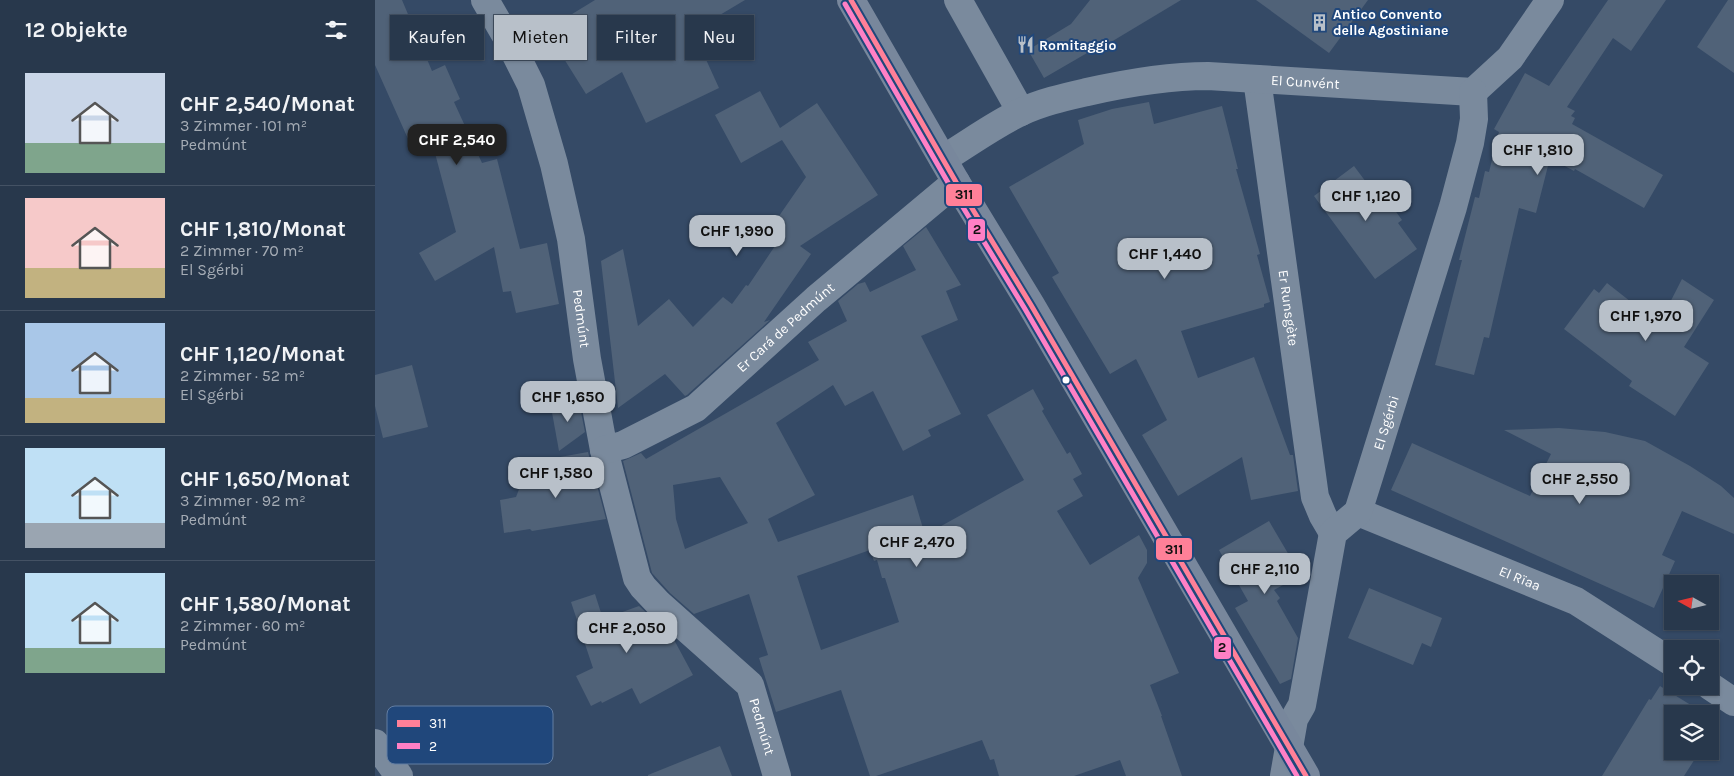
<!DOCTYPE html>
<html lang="de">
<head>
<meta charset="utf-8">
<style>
  body { margin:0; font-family:Karla,sans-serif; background:#303f53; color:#f1f3f6; height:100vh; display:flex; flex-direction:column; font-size:19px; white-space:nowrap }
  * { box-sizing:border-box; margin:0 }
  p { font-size:16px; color:#a5acb5 }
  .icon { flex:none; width:28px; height:28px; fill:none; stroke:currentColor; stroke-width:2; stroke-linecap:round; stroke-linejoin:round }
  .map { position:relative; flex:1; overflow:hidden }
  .drawer { display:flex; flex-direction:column; background:#28384c; width:375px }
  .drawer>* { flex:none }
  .banner { position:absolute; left:15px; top:15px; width:475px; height:45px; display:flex; gap:10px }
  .needle { width:32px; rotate:278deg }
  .controls { position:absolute; left:1289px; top:575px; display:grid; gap:10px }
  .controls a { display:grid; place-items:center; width:55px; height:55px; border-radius:0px; background:#28384c; box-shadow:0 1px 4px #0004,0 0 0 1px #445264; font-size:25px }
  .price { position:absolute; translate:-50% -42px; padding:0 11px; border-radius:10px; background:#b8c0c9; color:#111; font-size:16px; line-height:32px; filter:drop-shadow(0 1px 2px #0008) }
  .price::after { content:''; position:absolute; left:50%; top:30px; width:15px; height:11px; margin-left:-8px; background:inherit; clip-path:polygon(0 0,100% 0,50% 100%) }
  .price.current { background:#222; color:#fff }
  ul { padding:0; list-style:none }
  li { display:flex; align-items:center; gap:15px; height:125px; padding:0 25px }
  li+li { border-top:1px solid #445264 }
  li span { display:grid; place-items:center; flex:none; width:140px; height:100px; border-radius:0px; color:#555 }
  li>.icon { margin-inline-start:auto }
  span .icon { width:60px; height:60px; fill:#fffc; stroke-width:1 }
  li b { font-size:21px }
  h2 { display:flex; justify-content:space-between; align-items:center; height:60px; padding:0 25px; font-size:21px }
  .tag { padding:0 18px; border-radius:0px; background:#28384c; box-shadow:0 1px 4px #0004,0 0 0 1px #445264; font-size:18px; line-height:45px }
  .tag.current { background:#b8c0c9; color:#111 }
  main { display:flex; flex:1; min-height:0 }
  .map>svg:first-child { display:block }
  .building { fill:#506278; fill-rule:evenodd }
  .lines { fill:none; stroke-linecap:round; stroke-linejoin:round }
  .minor { stroke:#7a8a9d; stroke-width:28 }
  .primary { stroke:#78879c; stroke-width:28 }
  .bus-1-casing { stroke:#20477b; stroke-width:9 }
  .bus-2-casing { stroke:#20477b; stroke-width:9 }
  .bus-1 { stroke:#ff8098; stroke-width:5 }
  .bus-2 { stroke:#ff80c5; stroke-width:5 }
  .bus-dot { fill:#fff; stroke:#20477b; stroke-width:2 }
  .labels { text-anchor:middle; stroke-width:4; stroke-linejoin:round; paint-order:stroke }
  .poi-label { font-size:14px; font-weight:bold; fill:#fff; stroke:#20477b; text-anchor:start }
  .street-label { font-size:14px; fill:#fff; stroke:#20477b }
  .key { fill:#20477b; stroke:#637ea3; stroke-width:1 }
  .key-label { font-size:14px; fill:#fff }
  .line-badge { stroke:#20477b; stroke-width:2 }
  .pale-badge-label { font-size:14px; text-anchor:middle; font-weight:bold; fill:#111 }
</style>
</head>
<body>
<main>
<section class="drawer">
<h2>12 Objekte<svg class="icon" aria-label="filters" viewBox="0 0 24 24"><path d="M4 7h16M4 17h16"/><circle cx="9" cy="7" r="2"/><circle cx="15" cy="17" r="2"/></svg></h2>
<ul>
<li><span style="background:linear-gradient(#c9d6e8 70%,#7fa58c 0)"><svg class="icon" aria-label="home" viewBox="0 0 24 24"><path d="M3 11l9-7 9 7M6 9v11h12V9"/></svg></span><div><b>CHF 2,540/Monat</b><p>3 Zimmer · 101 m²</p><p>Pedmúnt</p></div></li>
<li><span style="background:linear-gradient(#f6c9c9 70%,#c2b280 0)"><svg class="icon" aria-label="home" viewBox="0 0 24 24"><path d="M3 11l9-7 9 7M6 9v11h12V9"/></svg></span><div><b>CHF 1,810/Monat</b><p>2 Zimmer · 70 m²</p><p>El Sgérbi</p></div></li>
<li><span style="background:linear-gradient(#a9c7e8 75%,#c2b280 0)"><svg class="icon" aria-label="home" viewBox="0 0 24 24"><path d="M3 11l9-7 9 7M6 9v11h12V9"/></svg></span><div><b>CHF 1,120/Monat</b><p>2 Zimmer · 52 m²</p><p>El Sgérbi</p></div></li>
<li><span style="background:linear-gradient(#bfe0f5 75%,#9aa5b1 0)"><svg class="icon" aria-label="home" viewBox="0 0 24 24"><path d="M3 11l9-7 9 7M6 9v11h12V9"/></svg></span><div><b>CHF 1,650/Monat</b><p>3 Zimmer · 92 m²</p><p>Pedmúnt</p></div></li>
<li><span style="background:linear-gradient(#bfe0f5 75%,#7fa58c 0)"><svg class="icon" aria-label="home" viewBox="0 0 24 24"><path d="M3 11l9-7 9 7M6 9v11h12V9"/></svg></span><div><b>CHF 1,580/Monat</b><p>2 Zimmer · 60 m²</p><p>Pedmúnt</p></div></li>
</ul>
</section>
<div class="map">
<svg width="1359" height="776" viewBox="0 0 1359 776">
  <rect width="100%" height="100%" fill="#354a66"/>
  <g class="building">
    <path d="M 0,0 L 27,0 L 57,71 L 70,65 L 85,99 L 79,102 L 107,163 L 122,159 L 145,249 L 172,243 L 184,304 L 141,313 L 136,291 L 128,292 L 119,247 L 60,281 L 44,253 L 81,232 L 57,142 L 38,150 L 0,65 Z"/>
    <path d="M 220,0 L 370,0 L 318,31 L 344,88 L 271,123 L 247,72 L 211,94 L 171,30 Z"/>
    <path d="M 715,0 L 806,0 L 721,51 L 719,49 L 669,78 L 653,50 L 696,24 Z"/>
    <path d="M 881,0 L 993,0 L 954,53 Z"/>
    <path d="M 1233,0 L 1291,0 L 1256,51 L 1238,38 L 1192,107 L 1200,111 L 1196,116 L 1200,118 L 1197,124 L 1288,175 L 1269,208 L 1200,169 L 1199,171 L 1175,158 L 1161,213 L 1144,208 L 1114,338 L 1109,337 L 1099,375 L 1060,365 L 1087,260 L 1084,260 L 1100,197 L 1104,198 L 1110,171 L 1114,172 L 1124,132 L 1119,129 L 1150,73 L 1174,86 Z"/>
    <path d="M 1353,0 L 1359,0 L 1359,73 L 1322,47 Z"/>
    <path d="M 385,91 L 405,128 L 442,103 L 503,195 L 425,246 L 436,254 L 389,322 L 395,320 L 312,395 L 310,396 L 290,374 L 243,408 L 226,261 L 248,249 L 263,326 L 294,299 L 318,327 L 348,297 L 357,304 L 371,285 L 373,286 L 404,240 L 400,237 L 403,234 L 395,229 L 431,177 L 407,140 L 366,163 L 340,115 Z"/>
    <path d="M 774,102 L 779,124 L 847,106 L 863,169 L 861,169 L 885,254 L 882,255 L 895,302 L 889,304 L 889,307 L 806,331 L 823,378 L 879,357 L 915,455 L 918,455 L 923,491 L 876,500 L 867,457 L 803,496 L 767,435 L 792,420 L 761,359 L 735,374 L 677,277 L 684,273 L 634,187 L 709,144 L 703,120 L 737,109 Z"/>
    <path d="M 979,166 L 997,190 L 1003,187 L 1027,220 L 1023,223 L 1042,249 L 1000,279 L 939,196 Z"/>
    <path d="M 551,227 L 586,285 L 571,291 L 583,320 L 546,336 L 586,414 L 553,430 L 556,436 L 528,451 L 498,391 L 470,406 L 458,385 L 401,423 L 440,495 L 393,519 L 403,542 L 538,495 L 550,535 L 649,480 L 612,415 L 658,389 L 669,409 L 667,411 L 692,454 L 695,452 L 707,474 L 698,479 L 708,496 L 682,511 L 715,565 L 764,535 L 772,550 L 772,563 L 763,578 L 804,673 L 775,685 L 787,716 L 786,716 L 807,776 L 751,776 L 745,760 L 699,776 L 624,776 L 619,759 L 615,760 L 607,740 L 501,776 L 495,776 L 466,690 L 401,712 L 384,658 L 393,655 L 374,594 L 319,614 L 295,593 L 277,573 L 248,461 L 266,453 L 271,459 L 444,360 L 433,342 L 472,321 L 463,301 L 483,284 L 490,282 L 495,292 L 541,270 L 528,246 ZM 345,477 L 373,523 L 310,549 L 301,519 L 298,485 ZM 495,550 L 499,561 L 502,560 L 507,578 L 510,578 L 524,622 L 446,650 L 422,576 Z"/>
    <path d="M 1307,279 L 1339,300 L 1309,347 L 1334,363 L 1300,416 L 1254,386 L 1257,381 L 1189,329 L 1219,289 L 1224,293 L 1232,283 L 1284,324 Z"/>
    <path d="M 37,365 L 53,427 L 8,438 L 0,406 L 0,375 Z"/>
    <path d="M 204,402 L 210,432 L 184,451 L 176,407 Z"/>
    <path d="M 1184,428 L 1230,432 L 1270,441 L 1315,466 L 1346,486 L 1359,498 L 1359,534 L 1307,511 L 1287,555 L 1300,561 L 1279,608 L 1016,490 L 1037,443 L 1155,496 L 1176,454 L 1129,430 Z"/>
    <path d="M 213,452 L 231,519 L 157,531 L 155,529 L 129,533 L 125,500 L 141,497 L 148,479 L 188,474 L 185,457 Z"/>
    <path d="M 894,521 L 921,567 L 913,572 L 917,580 L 899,590 L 905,598 L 902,601 L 923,638 L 916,679 L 905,684 L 860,608 L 873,601 L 844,550 Z"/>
    <path d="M 994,588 L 1067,618 L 1056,647 L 1047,643 L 1038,665 L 973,638 Z"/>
    <path d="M 220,594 L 228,619 L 264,606 L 297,636 L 318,675 L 265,704 L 257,688 L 227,703 L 226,701 L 216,706 L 201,676 L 218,668 L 196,602 Z"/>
    <path d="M 1285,686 L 1319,707 L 1317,710 L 1323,714 L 1298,714 L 1298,751 L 1325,751 L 1309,776 L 1227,776 L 1274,699 L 1276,700 Z"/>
    <path d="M 345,746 L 357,776 L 273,776 L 273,775 Z"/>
  </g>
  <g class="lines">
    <g class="minor">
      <path id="s1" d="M 110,0 L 135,43 L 156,85 L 179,164 L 196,239 L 212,359 L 229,450 L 262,578 L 268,587 L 284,604 L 375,685 L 402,776"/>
      <path d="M 583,0 L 646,112"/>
      <path id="s2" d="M 882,79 L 940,497 L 948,516 L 958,533"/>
      <path id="s3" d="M 568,159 C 593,144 620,124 646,112 C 667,102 690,97 712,92 C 752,83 792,76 833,76 L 1098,92 L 1135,58 L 1175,0"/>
      <path id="s4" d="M 229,450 L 248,445 L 321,408 L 441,299 L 581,182"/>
      <path id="s5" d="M 983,512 L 1201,601 L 1298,663"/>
      <path d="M 1335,686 L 1359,702"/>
      <path d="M 0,743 L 24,776"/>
      <path id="s6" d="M 909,776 L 919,719 L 927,705 L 958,533 L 983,512 L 994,477 L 1078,207 L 1095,143 L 1099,119 L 1098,92"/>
    </g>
    <path class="primary" d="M 476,0 L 581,182 L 656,305 L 931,776"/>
    <defs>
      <path id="bus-1" d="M 476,0 L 581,182 L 656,305 L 931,776"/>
      <path id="bus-2" d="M 470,4 L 575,186 L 650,309 L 922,776"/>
    </defs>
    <use href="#bus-1" class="bus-1-casing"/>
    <use href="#bus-2" class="bus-2-casing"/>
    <use href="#bus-1" class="bus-1"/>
    <use href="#bus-2" class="bus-2"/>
  </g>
  <defs>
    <symbol id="building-bare" viewBox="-9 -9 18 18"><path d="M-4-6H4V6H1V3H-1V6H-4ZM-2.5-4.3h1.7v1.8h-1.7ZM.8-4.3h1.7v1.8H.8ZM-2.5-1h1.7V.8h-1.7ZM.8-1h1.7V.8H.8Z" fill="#b8c0c9" stroke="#20477b" stroke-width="2.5" paint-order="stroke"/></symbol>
    <symbol id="restaurant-bare" viewBox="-9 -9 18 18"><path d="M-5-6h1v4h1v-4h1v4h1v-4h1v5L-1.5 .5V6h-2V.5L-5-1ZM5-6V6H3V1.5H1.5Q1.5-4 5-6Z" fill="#b8c0c9" stroke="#20477b" stroke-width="2.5" paint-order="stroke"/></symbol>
  </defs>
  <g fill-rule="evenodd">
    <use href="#building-bare" x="932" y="10" width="25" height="25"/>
    <use href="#restaurant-bare" x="638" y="32" width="25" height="25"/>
  </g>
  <circle class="bus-dot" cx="691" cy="380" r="4.5"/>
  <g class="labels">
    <g class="poi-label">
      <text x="958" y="19">Antico Convento<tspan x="958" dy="16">delle Agostiniane</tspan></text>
      <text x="664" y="50">Romitaggio</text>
    </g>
    <g class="street-label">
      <text dy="5" stroke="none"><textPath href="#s3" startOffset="380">El Cunvént</textPath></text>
      <text dy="5" stroke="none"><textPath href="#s2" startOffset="231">Er Runsgète</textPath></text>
      <text dy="5" stroke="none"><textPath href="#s1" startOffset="336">Pedmúnt</textPath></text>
      <text dy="5" stroke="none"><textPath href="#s4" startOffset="222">Er Cará de Pedmúnt</textPath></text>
      <text dy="5" stroke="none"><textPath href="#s6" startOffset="375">El Sgérbi</textPath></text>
      <text dy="5" stroke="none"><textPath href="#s5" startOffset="175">El Rïaa</textPath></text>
      <text dy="5" stroke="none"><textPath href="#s1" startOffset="801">Pedmúnt</textPath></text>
    </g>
  </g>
  <rect x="12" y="706" width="166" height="58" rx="8" class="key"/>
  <rect x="22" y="720" width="23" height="7" fill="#ff8098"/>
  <rect x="22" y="743" width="23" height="6" fill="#ff80c5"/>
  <g class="key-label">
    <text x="54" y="728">311</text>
    <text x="54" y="751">2</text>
  </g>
  <g class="line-badge">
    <rect x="570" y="183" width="38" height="24" rx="5" fill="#ff8098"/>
    <rect x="592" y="218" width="19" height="24" rx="5" fill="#ff80c5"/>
    <rect x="780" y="537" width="38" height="24" rx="5" fill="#ff8098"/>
    <rect x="838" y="636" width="19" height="24" rx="5" fill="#ff80c5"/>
  </g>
  <g class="pale-badge-label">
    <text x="589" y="199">311</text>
    <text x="602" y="234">2</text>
    <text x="799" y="554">311</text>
    <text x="847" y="652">2</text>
  </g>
</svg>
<div class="controls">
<a><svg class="needle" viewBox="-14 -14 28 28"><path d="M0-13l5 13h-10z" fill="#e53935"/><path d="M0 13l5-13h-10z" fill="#a5acb5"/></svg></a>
<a><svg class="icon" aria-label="locate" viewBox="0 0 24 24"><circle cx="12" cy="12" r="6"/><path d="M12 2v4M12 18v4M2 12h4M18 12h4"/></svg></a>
<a><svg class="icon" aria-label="layers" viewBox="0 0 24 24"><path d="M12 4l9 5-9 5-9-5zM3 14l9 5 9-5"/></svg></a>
</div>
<b class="price current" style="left:82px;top:166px">CHF 2,540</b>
<b class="price" style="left:1163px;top:176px">CHF 1,810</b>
<b class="price" style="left:991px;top:222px">CHF 1,120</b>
<b class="price" style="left:362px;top:257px">CHF 1,990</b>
<b class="price" style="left:790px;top:280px">CHF 1,440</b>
<b class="price" style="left:1271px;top:342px">CHF 1,970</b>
<b class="price" style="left:193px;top:423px">CHF 1,650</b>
<b class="price" style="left:181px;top:499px">CHF 1,580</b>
<b class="price" style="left:1205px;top:505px">CHF 2,550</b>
<b class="price" style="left:542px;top:568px">CHF 2,470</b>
<b class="price" style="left:890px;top:595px">CHF 2,110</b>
<b class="price" style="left:252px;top:654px">CHF 2,050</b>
<div class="banner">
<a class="tag">Kaufen</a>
<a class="tag current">Mieten</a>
<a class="tag">Filter</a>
<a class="tag">Neu</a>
</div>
</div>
</main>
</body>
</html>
